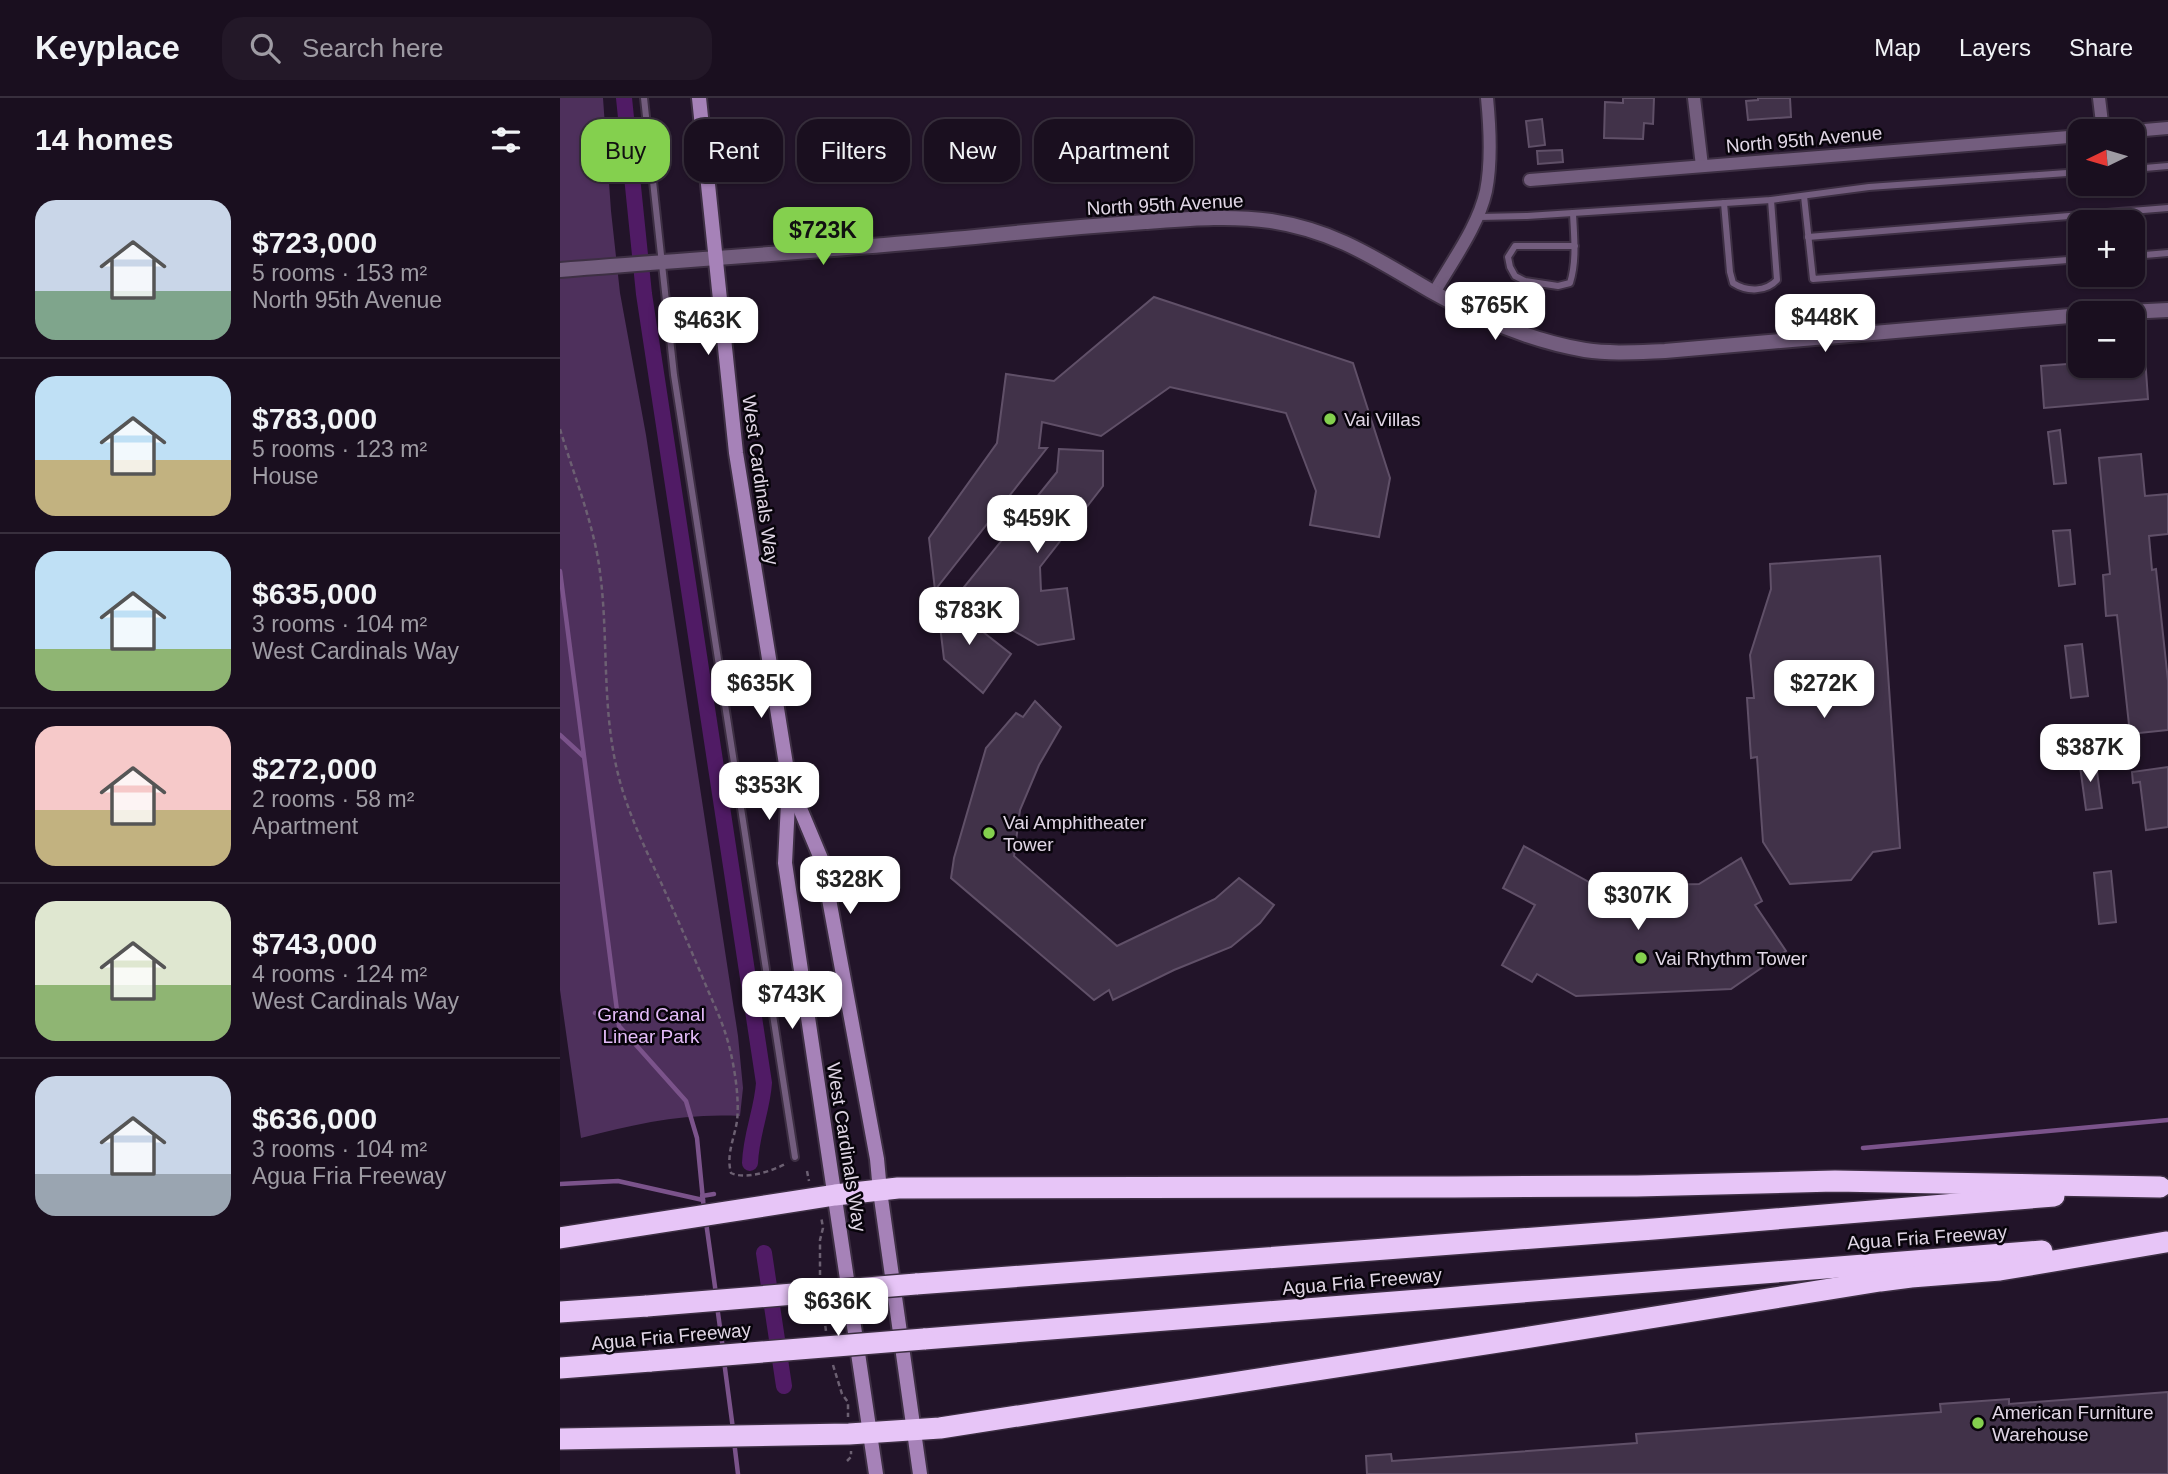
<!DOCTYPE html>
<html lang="en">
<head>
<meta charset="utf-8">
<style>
  body { margin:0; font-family:Arial,sans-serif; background:#231828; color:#f1f3f6; height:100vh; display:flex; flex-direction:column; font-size:26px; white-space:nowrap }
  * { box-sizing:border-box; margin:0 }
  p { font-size:23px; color:#9f9ca4 }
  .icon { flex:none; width:38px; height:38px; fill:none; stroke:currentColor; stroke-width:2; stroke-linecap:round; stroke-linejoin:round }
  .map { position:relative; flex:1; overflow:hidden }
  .details { display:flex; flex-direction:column; background:#1a0f1f; width:560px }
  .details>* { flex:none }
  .top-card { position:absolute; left:21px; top:21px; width:665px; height:63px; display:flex; gap:14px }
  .needle { width:46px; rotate:265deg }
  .buttons { position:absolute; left:1508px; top:21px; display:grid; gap:14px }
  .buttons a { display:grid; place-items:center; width:77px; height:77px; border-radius:14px; background:#1a0f1f; box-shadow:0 2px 5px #0004,0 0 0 2px #382f3d; font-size:35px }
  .price { position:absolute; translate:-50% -60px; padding:0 16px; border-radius:14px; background:#fff; color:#222; font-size:23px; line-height:46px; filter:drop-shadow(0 2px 4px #0008) }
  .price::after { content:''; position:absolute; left:50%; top:42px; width:21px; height:16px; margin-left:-10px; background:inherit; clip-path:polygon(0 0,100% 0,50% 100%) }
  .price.current { background:#84d04e; color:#111 }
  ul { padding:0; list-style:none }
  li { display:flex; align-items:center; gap:21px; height:175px; padding:0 35px }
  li+li { border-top:2px solid #382f3d }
  li span { display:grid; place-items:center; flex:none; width:196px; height:140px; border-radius:21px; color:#555 }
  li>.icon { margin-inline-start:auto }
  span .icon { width:84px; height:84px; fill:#fffc; stroke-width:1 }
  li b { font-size:30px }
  h2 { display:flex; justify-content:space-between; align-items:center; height:84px; padding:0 35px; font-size:30px }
  .tag { padding:0 24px; border-radius:21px; background:#1a0f1f; box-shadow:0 2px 5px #0004,0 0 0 2px #382f3d; font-size:24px; line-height:63px }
  .tag.current { background:#84d04e; color:#111 }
  header { display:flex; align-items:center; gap:42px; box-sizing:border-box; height:98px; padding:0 35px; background:#1a0f1f; border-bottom:2px solid #382f3d }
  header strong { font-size:33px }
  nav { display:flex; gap:38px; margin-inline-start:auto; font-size:24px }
  .search { width:490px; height:63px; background:#231828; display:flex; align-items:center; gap:18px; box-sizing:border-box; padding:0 24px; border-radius:21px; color:#9f9ca4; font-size:26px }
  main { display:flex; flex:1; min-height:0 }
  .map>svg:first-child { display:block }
  .green { fill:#4e305c }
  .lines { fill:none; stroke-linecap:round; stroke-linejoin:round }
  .stream { stroke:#7b538b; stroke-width:4.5 }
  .canal { stroke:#501b65; stroke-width:16 }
  .building { fill:#413249; stroke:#605068; stroke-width:2 }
  .service-casing { stroke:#3d2f43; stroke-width:10 }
  .minor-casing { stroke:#3d2f43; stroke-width:16 }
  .tertiary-casing { stroke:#3d2f43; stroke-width:18 }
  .secondary-casing { stroke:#3d2f43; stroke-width:18 }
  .motorway-casing { stroke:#3d2f43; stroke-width:24 }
  .path { stroke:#6c6072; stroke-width:2.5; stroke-dasharray:5 3.5; stroke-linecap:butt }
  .service { stroke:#735d7e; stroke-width:6 }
  .minor { stroke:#735d7e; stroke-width:12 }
  .tertiary { stroke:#735d7e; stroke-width:14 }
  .secondary { stroke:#a682b8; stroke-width:14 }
  .motorway { stroke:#e7c5f7; stroke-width:21 }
  .motorway-bridge-casing { stroke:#3d2f43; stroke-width:24; stroke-linecap:butt }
  .motorway-bridge { stroke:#e7c5f7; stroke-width:21 }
  .poi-dot { fill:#84d04e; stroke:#08040b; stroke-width:2.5 }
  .labels { text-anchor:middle; stroke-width:5; stroke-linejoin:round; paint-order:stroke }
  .street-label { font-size:19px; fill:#e0d6e5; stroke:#08040b }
  .poi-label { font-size:19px; fill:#e0d6e5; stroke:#08040b; text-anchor:start }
  .park-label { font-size:19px; fill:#e6bdfb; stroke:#08040b }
</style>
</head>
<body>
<header>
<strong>Keyplace</strong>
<div class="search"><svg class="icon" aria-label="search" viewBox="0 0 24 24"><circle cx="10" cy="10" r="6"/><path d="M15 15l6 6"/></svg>Search here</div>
<nav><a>Map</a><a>Layers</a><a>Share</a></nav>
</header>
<main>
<section class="details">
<h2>14 homes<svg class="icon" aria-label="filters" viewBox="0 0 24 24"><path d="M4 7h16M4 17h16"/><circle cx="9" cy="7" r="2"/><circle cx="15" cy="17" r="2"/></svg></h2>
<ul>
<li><span style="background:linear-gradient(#c9d6e8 65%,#7fa58c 0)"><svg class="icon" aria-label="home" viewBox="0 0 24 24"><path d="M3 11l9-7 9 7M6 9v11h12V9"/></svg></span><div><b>$723,000</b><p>5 rooms · 153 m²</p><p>North 95th Avenue</p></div></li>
<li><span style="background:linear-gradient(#bfe0f5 60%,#c2b280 0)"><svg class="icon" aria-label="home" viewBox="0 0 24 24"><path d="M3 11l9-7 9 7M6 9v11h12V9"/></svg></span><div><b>$783,000</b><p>5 rooms · 123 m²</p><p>House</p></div></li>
<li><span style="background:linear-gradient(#bfe0f5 70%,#8fb573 0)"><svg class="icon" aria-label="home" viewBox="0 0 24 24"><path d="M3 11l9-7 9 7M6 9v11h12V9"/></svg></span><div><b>$635,000</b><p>3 rooms · 104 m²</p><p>West Cardinals Way</p></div></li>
<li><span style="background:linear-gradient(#f6c9c9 60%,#c2b280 0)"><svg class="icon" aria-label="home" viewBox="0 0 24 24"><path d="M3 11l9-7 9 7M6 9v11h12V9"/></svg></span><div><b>$272,000</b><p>2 rooms · 58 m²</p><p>Apartment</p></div></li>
<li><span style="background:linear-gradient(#dfe7d0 60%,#8fb573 0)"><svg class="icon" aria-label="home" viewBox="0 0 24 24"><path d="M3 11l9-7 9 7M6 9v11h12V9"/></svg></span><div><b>$743,000</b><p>4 rooms · 124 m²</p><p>West Cardinals Way</p></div></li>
<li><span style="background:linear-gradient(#c9d6e8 70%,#9aa5b1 0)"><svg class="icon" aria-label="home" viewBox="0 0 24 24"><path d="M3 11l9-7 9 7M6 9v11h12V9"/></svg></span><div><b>$636,000</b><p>3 rooms · 104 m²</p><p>Agua Fria Freeway</p></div></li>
</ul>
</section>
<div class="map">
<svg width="1608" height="1376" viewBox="0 0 1608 1376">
  <rect width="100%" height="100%" fill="#221429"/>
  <path class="green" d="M 0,0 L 43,0 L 51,113 L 60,195 L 86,337 L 178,938 L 183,990 L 180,1018 C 124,1015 75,1026 21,1040 L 0,892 Z"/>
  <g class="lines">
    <g class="stream">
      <path d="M 0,473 L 59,928 L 126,1003 L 137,1040 L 144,1112"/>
      <path d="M 0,637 L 23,658"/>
      <path d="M 35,915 L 57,924"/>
      <path d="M 1303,1050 L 1608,1022"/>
      <path d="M 0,1086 L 58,1083 L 143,1102"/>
      <path d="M 142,1098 L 154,1096"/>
      <path d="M 146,1124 L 156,1196"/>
      <path d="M 157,1208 L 163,1251"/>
      <path d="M 164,1263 L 173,1331"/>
      <path d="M 174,1343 L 178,1376"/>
    </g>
    <g class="canal">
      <path d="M 64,0 L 84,196 L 204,985 C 202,1013 191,1036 190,1065"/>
      <path d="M 204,1155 L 224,1288"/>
    </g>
  </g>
  <g class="building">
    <path d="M 1063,0 L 1094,0 L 1093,26 L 1084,25 L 1083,41 L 1044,40 L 1045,4 L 1063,5 Z"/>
    <path d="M 1198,0 L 1230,0 L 1231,19 L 1188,22 L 1186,3 L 1198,2 Z"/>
    <path d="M 982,21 L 985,47 L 969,49 L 966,23 Z"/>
    <path d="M 1002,52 L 1003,64 L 978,66 L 977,53 Z"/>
    <path d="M 594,199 L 793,265 L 830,380 L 819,439 L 750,427 L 756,393 L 726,315 L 610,289 L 541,338 L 482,324 L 479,350 L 487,350 L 375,492 L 369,440 L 437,345 L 446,276 L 494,283 Z"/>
    <path d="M 1585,259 L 1588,301 L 1484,310 L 1481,268 L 1521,265 L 1521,268 L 1573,268 L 1573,260 Z"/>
    <path d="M 1500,332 L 1506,385 L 1494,386 L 1488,334 Z"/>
    <path d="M 499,351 L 543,353 L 543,388 L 480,469 L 481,493 L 507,490 L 514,541 L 478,547 L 396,499 L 497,374 Z"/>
    <path d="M 1581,356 L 1585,398 L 1608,396 L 1608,436 L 1589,438 L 1592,472 L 1596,471 L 1608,583 L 1608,632 L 1570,636 L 1557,517 L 1546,518 L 1543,477 L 1550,476 L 1539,360 Z"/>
    <path d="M 1510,432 L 1515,486 L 1499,488 L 1493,433 Z"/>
    <path d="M 1320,458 L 1340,750 L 1313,754 L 1291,782 L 1230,786 L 1203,744 L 1197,659 L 1191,660 L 1187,600 L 1194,600 L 1190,557 L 1211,491 L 1210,466 Z"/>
    <path d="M 376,494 L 391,506 L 390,508 L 451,556 L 423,595 L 384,561 Z"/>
    <path d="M 1522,546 L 1528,598 L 1511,600 L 1505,548 Z"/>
    <path d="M 475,603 L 501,629 L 479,667 L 460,712 L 454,758 L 557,848 L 655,801 L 679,780 L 714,807 L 700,825 L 671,849 L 614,872 L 553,902 L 549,892 L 534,902 L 391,780 L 394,760 L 426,650 L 456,615 L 463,619 Z"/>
    <path d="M 1535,659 L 1542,710 L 1526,712 L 1519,661 Z"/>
    <path d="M 1608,669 L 1608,729 L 1586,732 L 1580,684 L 1573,685 L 1572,674 Z"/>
    <path d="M 964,748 L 1038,789 L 1139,786 L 1181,760 L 1202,803 L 1195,807 L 1226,853 L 1171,891 L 1016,898 L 977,876 L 972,884 L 942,867 L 975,807 L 943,790 Z"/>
    <path d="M 1551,773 L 1556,824 L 1539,826 L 1534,775 Z"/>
    <path d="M 1608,1294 L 1608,1376 L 807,1376 L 806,1358 L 831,1356 L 832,1363 L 1077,1345 L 1076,1336 L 1381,1314 L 1380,1306 L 1449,1301 L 1449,1306 Z"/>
  </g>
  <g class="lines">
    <defs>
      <g id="service">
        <path d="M 84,0 L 114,277 L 235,1059"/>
        <path d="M 1573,71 L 1608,68"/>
        <path d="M 1244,98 L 1253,181 L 1521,161"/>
        <path d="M 1164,105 L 1170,174 L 1173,185 C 1187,194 1206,194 1217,182 L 1211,102"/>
        <path d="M 1013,115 C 1014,139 1017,162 1010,185 L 998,188 L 965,183 L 955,178 L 950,169 L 948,159 L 955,148 L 1015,148"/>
        <path d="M 919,119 L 967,118 L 1211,102 L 1309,89 L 1521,74"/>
        <path d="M 1248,139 L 1608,110"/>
        <path d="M 1573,158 L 1608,155"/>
      </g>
      <g id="minor">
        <path d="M 1134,0 L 1142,68"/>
        <path d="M 1539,0 L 1543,33"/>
        <path d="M 1573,33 L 1608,30"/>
        <path d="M 970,82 L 1521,38"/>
        <path d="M 874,195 C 892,163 918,129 926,93 C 932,63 930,30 927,0"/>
      </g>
      <g id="tertiary">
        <path d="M 0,172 C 138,161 277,152 415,139 C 472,133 529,128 585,124 C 627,121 669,117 711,123 C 776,133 816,161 871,193 C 918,220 971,243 1025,252 C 1051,256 1078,254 1105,253 L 1521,217"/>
        <path d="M 1547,215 L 1608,212"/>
      </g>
      <g id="secondary">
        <path d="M 139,0 L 176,355 L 229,685 L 225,765 L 316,1376"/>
        <path d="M 231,689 L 262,763 L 317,1061 L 320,1093 L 360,1376"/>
      </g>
      <g id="motorway">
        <path d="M 0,1140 L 275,1097 L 338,1090 L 895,1089 L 1077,1088 L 1275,1083 L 1600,1089"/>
        <path d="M 356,1186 L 1094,1131 L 1494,1098"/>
        <path d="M 0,1214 L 87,1208"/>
        <path d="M 364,1241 L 1482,1153"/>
        <path d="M 0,1270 L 91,1263"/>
        <path d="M 0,1341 L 289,1336 L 380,1330 L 964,1240 L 1320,1183 L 1351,1179 L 1440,1172 L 1606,1144"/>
      </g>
    </defs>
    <use href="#service" class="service-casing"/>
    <use href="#minor" class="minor-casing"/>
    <use href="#tertiary" class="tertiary-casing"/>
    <use href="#secondary" class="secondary-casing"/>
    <use href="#motorway" class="motorway-casing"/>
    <g class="path">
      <path d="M 0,331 C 14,378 34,426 40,474 C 49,543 41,611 59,680 C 68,714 83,746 98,778 C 115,815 131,852 147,890 C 153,904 160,919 165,934 C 173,958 180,998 177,1023 C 174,1042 166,1056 171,1075 C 185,1082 213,1073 227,1065"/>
      <path d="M 247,1073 L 249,1083"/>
      <path d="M 260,1177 L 260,1142 L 263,1130 L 261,1118"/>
      <path d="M 263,1211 L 266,1233"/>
      <path d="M 273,1267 L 282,1296 L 288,1304 L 288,1319"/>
      <path d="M 287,1363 L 291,1359 L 291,1353"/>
    </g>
    <use href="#service" class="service"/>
    <use href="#minor" class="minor"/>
    <use href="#tertiary" class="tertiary"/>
    <use href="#secondary" class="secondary"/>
    <use href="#motorway" class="motorway"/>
    <defs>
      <g id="motorway-bridge">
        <path d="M 87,1208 L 356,1186"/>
        <path d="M 91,1263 L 364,1241"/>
      </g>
    </defs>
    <use href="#motorway-bridge" class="motorway-bridge-casing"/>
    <use href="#motorway-bridge" class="motorway-bridge"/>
  </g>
  <g class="poi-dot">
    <circle cx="770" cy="321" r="7"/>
    <circle cx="429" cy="735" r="7"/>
    <circle cx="1081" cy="860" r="7"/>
    <circle cx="1418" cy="1325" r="7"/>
  </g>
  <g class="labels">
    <g class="street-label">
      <text transform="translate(1244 41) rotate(-5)" y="7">North 95th Avenue</text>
      <text transform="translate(605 106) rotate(-3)" y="7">North 95th Avenue</text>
      <text transform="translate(201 382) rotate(82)" y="7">West Cardinals Way</text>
      <text transform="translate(287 1049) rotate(81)" y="7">West Cardinals Way</text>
      <text transform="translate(1367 1139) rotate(-4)" y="7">Agua Fria Freeway</text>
      <text transform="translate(802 1183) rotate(-5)" y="7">Agua Fria Freeway</text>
      <text transform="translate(111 1238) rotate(-5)" y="7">Agua Fria Freeway</text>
    </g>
    <g class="poi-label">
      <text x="784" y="328">Vai Villas</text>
      <text x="443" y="731">Vai Amphitheater<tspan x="443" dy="22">Tower</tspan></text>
      <text x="1095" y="867">Vai Rhythm Tower</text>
      <text x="1432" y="1321">American Furniture<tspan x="1432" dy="22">Warehouse</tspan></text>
    </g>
    <g class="park-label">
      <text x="91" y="923">Grand Canal<tspan x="91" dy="22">Linear Park</tspan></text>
    </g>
  </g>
</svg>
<div class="buttons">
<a><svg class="needle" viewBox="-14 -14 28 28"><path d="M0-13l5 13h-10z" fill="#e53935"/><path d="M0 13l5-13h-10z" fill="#9f9ca4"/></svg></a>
<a>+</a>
<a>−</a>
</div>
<b class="price current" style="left:263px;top:169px">$723K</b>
<b class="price" style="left:935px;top:244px">$765K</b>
<b class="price" style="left:1265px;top:256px">$448K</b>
<b class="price" style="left:148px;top:259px">$463K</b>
<b class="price" style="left:477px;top:457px">$459K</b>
<b class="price" style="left:409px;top:549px">$783K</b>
<b class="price" style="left:201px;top:622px">$635K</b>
<b class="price" style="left:1264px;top:622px">$272K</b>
<b class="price" style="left:1530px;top:686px">$387K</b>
<b class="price" style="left:209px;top:724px">$353K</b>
<b class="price" style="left:290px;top:818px">$328K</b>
<b class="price" style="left:1078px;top:834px">$307K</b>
<b class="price" style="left:232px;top:933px">$743K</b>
<b class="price" style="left:278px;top:1240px">$636K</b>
<div class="top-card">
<a class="tag current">Buy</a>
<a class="tag">Rent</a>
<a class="tag">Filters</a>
<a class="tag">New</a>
<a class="tag">Apartment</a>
</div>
</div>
</main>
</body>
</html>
